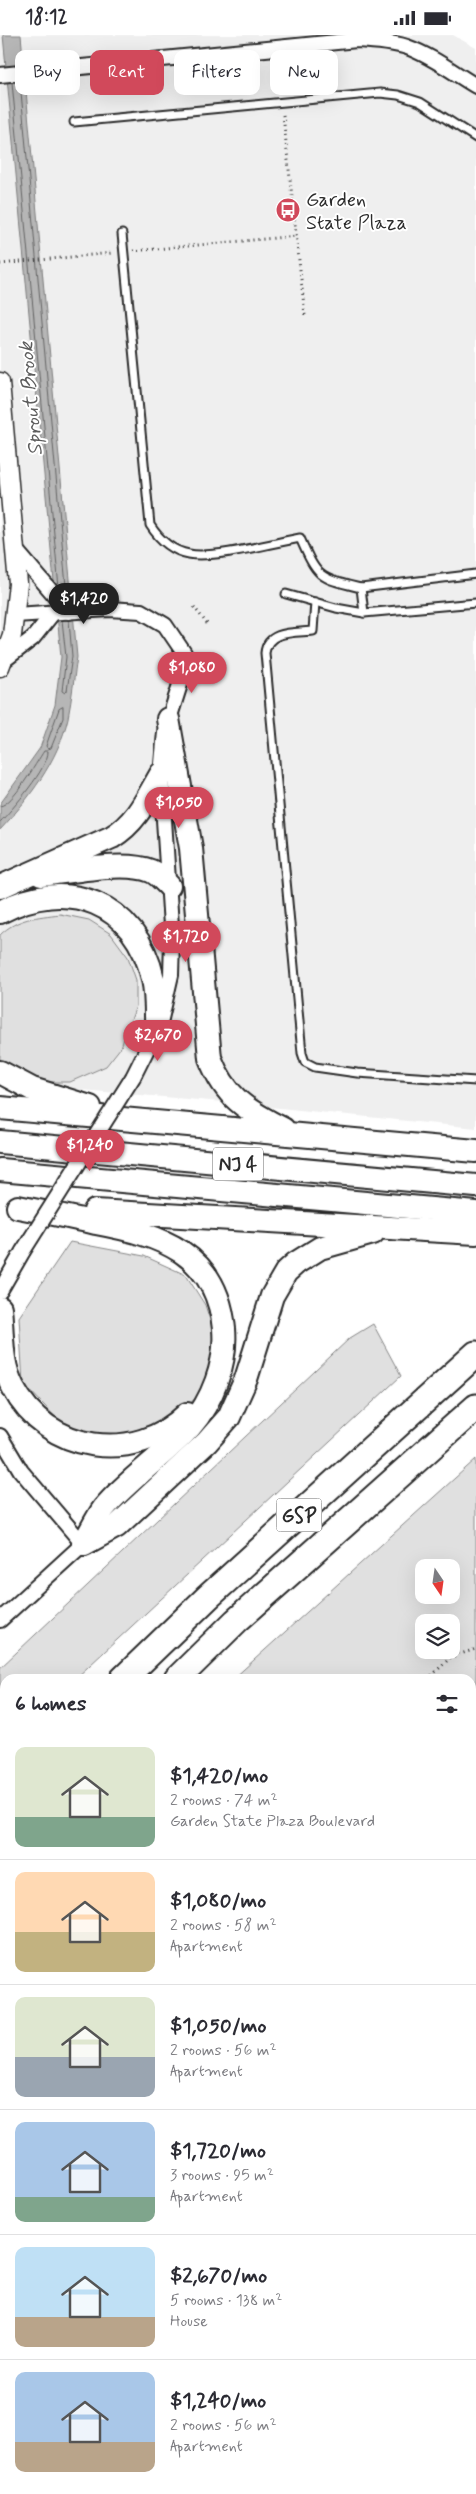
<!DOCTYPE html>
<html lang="en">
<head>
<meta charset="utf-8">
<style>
  body { margin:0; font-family:Mynerve,sans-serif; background:#f2f2f3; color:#2b2b33; height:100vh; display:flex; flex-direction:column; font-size:19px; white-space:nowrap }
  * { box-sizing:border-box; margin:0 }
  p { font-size:16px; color:#7c7c81 }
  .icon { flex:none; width:28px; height:28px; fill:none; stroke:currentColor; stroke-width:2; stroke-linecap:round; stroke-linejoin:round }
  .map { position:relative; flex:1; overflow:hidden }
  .panel { position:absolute; left:0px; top:1639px; width:476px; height:821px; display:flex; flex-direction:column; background:#fff; border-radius:15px 15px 0 0; box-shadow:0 5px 20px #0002 }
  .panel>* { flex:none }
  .hud { position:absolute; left:15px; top:15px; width:446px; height:45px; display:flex; gap:10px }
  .needle { width:32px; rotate:167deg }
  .buttons { position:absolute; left:415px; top:1524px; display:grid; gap:10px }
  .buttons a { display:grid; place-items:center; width:45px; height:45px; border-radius:10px; background:#fff; box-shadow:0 5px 20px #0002; font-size:25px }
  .price { position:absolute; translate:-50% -42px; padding:0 11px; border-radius:18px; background:#d1495b; color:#fff; font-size:16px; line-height:32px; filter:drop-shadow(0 1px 2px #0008) }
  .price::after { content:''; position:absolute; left:50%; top:30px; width:15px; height:11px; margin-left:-8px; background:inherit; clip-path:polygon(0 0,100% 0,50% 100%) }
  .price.active { background:#222; color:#fff }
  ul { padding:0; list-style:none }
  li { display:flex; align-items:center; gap:15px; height:125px; padding:0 15px }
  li+li { border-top:1px solid #e1e1e2 }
  li span { display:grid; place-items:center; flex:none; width:140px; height:100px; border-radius:10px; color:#555 }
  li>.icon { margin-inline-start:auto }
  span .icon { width:60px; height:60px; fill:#fffc; stroke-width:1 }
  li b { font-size:21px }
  h2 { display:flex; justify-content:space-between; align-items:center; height:60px; padding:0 15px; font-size:21px }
  .pill { padding:0 18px; border-radius:10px; background:#fff; box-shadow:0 5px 20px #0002; font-size:18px; line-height:45px }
  .pill.active { background:#d1495b; color:#fff }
  .status { display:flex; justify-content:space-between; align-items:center; height:35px; padding:0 25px; background:#fff; direction:ltr }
  .status svg { height:14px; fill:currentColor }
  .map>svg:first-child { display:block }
  .built { fill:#efefef }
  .green { fill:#e0e0e0; stroke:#868686; fill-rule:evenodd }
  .water { fill:#b6b6b6; stroke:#7e7e7e }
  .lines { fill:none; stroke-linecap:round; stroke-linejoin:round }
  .shore { stroke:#636363; stroke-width:1 }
  .stream { stroke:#7e7e7e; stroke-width:5 }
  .service-casing { stroke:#2b2b2b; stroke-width:11 }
  .minor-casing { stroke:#2b2b2b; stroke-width:18 }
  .tertiary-casing { stroke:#2b2b2b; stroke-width:21 }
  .trunk-casing { stroke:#2b2b2b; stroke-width:26 }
  .motorway-casing { stroke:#2b2b2b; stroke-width:29 }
  .path { stroke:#2b2b2b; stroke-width:3; stroke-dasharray:1 4; stroke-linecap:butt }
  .service { stroke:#fff; stroke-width:7 }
  .minor { stroke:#fff; stroke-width:14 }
  .tertiary { stroke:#fff; stroke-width:18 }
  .trunk { stroke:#fff; stroke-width:22 }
  .motorway { stroke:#fff; stroke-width:25 }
  .minor-bridge-casing { stroke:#2b2b2b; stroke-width:18; stroke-linecap:butt }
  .minor-bridge { stroke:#fff; stroke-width:14 }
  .labels { text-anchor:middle; stroke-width:4; stroke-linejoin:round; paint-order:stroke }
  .shield { fill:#fff; stroke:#6b6b6b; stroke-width:1 }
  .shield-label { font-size:19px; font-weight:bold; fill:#2b2b2b }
  .poi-label { font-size:20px; fill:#2b2b2b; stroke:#fff; text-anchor:start }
  .water-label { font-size:21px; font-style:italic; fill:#5c5c5c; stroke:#fff }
</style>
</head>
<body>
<div class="status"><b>18:12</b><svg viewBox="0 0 49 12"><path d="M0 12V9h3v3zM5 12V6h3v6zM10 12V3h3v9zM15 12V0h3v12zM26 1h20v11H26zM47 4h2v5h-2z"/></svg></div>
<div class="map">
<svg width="476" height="2459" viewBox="0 0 476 2459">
  <rect width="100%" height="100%" fill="#fff"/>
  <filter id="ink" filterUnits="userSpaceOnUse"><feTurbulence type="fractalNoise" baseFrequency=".02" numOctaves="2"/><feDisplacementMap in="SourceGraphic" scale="10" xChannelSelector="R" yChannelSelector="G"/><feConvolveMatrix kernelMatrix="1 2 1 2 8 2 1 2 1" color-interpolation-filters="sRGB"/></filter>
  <g filter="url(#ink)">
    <path class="built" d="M 0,0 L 453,0 L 476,13 L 476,1093 L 222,1067 L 0,1048 Z"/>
    <g class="green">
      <path d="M 60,879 L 89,885 L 111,899 L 128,922 L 136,945 L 136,971 L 121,1012 L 106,1031 L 70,1047 L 41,1047 L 0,1026 L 0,900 C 17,883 37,882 60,879 Z"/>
      <path d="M 70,1207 L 144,1221 L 186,1240 L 205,1270 L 217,1306 L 209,1349 L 171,1388 L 112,1406 L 62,1389 L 23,1348 L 19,1282 Z"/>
      <path d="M 373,1289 L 401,1341 L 75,1644 L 5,1644 L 5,1715 L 0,1721 L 0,1633 L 350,1303 Z"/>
      <path d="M 476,1424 L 476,2459 L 0,2459 L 0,1902 L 5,1896 L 5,2455 L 471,2455 L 471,1644 L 233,1644 ZM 424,1532 L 451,1532 L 451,1560 L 424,1560 ZM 424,1588 L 451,1588 L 451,1615 L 424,1615 Z"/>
    </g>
    <g class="water">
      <path d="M 3,0 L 21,0 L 77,622 C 74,642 72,663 68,683 C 58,726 29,764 0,795 L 0,769 L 40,713 L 55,670 L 61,622 Z"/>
      <path d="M 39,2455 L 102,2455 L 106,2459 L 41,2459 Z"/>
      <path d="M 200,2455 L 246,2455 L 246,2459 L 197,2459 Z"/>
    </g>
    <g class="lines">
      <g class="shore">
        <path d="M 20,46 L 67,562"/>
        <path d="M 12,47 L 59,553"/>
        <path d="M 62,585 L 66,622 L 62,656 L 65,658 L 67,656 L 72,621 L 69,585"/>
        <path d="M 63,672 L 63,683 L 51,713 L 48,714 L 46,711 L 59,674 Z"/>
        <path d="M 0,771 C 13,770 36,728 44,716 L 48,716 C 49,732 12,775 0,787"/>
      </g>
      <path class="stream" d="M 471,2112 L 476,2110"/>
      <defs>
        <g id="service">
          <path d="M 74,87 L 380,58 L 398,60 L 420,67 L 476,103"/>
          <path d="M 122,199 L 150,490 C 159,504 172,516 189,519 C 213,524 273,508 300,503 C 318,544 319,543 361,553 L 364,578"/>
          <path d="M 361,553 L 476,539"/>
          <path d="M 286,559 L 336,573 L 364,578 L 476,568"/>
          <path d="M 315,567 L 313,596 C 295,598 267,595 265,618 L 302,1018 L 305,1027 L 315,1032 L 357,1038 L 476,1046"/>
        </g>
        <g id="minor">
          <path d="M 0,40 L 357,5 C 374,6 391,7 407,12 C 432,21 454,38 476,51"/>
          <path d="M 15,514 L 69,577"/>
          <path d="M 15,580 L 109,574 L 141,576 L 165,590 L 184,618 L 186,626 L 183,640 L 165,697 L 161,739 L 172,906 L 171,940 L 160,988 L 133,1042"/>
          <path d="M 3,626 L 33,603 L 53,578"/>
          <path d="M 0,1256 L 23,1216"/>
          <path d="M 0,1401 L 21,1436 L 83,1509 L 0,1585"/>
        </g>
        <path id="tertiary" d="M 0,347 L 18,549 L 12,600 L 0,632"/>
        <g id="trunk">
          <path d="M 168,684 L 191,813 L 210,1023 C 225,1062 247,1076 283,1094"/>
          <path d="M 41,840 C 71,837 124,825 151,836 C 158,839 164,846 169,851"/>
          <path d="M 0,852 L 112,802 C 137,787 147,763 161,739"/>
          <path d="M 0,877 C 67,841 136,867 153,944 C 157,962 156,980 156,998"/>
          <path d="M 0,1037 L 32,1054 L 90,1072"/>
          <path d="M 0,1073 L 476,1116"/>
          <path d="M 0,1107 L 476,1151"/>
          <path d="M 0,1135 L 476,1178"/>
          <path d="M 18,1172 C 44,1177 70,1182 96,1188 C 161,1200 217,1218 224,1294 C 227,1329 212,1366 190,1392 C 164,1421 128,1444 104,1473 C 96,1484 90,1498 83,1509"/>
          <path d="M 95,1176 L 476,1198"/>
          <path d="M 0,1273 C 3,1300 0,1327 13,1352 C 47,1418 135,1430 187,1379"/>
          <path d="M 84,1509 L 117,1491 L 207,1407 L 229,1382 L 246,1344 L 272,1261 L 286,1237 L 296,1228 L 320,1213 L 373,1198"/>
        </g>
        <g id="motorway">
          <path d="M 123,1644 L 208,1562 L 476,1319"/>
          <path d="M 177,1644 L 236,1586 L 476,1372"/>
          <path d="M 0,1776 L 5,1770"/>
          <path d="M 0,1836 L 5,1830"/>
        </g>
      </defs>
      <use href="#service" class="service-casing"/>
      <use href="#minor" class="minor-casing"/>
      <use href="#tertiary" class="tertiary-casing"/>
      <use href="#trunk" class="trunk-casing"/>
      <use href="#motorway" class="motorway-casing"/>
      <g class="path">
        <path d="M 283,80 L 305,280"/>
        <path d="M 133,216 L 297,201"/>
        <path d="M 0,229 L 112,218"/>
        <path d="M 194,572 L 208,590"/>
        <path d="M 428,1644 L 451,1622 L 476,1614"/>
        <path d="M 471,2168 L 476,2170"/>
        <path d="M 471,2254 L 476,2243"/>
        <path d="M 306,2455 L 312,2459"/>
        <path d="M 423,2455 L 423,2459"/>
      </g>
      <use href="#service" class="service"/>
      <use href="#minor" class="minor"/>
      <use href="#tertiary" class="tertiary"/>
      <use href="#trunk" class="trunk"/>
      <use href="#motorway" class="motorway"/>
      <defs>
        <path id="minor-bridge" d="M 23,1216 L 133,1042"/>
      </defs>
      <use href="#minor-bridge" class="minor-bridge-casing"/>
      <use href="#minor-bridge" class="minor-bridge"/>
    </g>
  </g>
  <defs>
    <symbol id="bus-disc" viewBox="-11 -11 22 22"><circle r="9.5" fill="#d1495b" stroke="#fff"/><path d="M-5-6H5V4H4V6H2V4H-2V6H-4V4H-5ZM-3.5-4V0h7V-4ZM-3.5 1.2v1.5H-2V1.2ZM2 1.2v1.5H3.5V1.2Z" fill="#fff"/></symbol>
  </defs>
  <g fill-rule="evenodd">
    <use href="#bus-disc" x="274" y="161" width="28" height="28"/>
  </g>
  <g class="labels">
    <g class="shield">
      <rect x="213" y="1112.5" width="50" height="33" rx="4"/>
      <rect x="276.5" y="1463.5" width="45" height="33" rx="4"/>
    </g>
    <g class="shield-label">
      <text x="238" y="1136">NJ 4</text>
      <text x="299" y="1487">GSP</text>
    </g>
    <g class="poi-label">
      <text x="306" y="171">Garden<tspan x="306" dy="23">State Plaza</tspan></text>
    </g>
    <g class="water-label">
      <text transform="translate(30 364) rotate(-95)" y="7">Sprout Brook</text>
    </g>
  </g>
</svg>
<div class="buttons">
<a><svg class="needle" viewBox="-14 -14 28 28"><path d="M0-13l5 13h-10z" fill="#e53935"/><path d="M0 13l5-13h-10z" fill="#7c7c81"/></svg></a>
<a><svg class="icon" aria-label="layers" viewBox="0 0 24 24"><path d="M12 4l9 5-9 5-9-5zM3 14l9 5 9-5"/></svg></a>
</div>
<b class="price active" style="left:84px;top:590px">$1,420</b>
<b class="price" style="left:192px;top:659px">$1,080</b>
<b class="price" style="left:179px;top:794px">$1,050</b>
<b class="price" style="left:186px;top:928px">$1,720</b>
<b class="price" style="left:158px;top:1027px">$2,670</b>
<b class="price" style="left:90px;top:1137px">$1,240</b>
<div class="hud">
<a class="pill">Buy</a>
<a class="pill active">Rent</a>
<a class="pill">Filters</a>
<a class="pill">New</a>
</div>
<section class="panel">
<h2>6 homes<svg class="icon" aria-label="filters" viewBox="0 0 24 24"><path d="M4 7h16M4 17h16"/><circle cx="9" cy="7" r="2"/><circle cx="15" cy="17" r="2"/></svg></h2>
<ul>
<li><span style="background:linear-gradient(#dfe7d0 70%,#7fa58c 0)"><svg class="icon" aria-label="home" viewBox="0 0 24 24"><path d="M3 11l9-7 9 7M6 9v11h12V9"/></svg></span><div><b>$1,420/mo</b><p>2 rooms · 74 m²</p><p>Garden State Plaza Boulevard</p></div></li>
<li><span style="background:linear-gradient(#ffd9b3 60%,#c2b280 0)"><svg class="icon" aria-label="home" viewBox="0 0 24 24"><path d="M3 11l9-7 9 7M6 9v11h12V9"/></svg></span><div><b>$1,080/mo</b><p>2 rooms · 58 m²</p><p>Apartment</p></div></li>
<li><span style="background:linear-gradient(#dfe7d0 60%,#9aa5b1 0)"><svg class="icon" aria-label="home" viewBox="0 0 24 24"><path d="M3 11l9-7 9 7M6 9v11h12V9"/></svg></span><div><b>$1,050/mo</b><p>2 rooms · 56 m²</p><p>Apartment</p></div></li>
<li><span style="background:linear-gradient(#a9c7e8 75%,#7fa58c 0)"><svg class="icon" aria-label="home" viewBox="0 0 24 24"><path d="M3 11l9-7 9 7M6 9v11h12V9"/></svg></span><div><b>$1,720/mo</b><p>3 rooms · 95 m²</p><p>Apartment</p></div></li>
<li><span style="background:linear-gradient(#bfe0f5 70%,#b9a48a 0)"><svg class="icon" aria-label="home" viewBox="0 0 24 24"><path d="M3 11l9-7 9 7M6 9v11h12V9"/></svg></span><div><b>$2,670/mo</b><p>5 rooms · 138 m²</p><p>House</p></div></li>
<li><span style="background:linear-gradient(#a9c7e8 70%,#b9a48a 0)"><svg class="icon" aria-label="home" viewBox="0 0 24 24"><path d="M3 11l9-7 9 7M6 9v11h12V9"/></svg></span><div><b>$1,240/mo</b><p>2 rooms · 56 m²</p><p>Apartment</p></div></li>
</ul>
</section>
</div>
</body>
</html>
